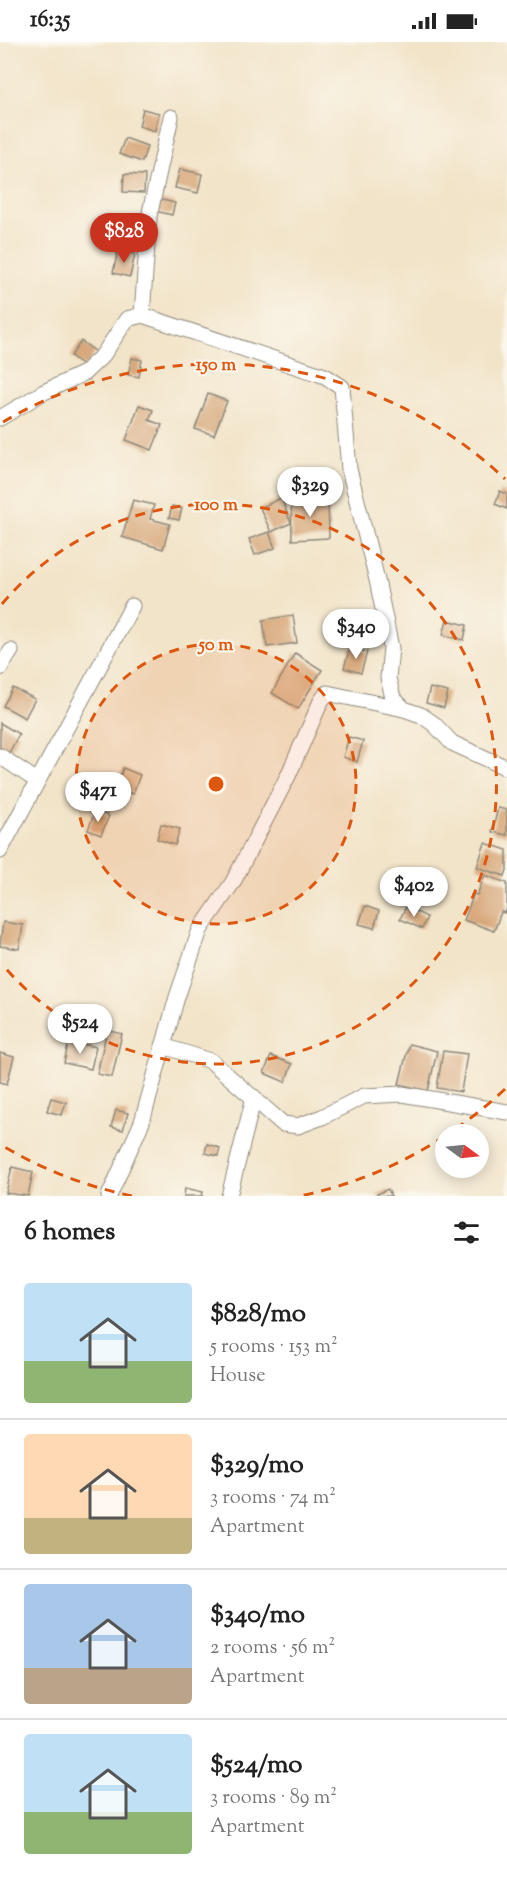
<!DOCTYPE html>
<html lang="en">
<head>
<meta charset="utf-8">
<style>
  body { margin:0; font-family:"Sorts Mill Goudy",serif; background:#f2f2f2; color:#222; height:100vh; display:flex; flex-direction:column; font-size:22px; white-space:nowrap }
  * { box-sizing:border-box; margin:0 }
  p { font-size:20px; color:#767676 }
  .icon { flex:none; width:33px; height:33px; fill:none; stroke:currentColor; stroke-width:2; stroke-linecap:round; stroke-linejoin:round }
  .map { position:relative; height:1154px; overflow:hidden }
  .side { display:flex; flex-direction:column; background:#fff; flex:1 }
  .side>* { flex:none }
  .needle { width:39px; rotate:105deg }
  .tools { position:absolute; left:435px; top:1082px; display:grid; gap:12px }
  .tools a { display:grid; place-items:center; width:54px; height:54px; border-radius:50%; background:#fff; box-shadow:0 3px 15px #0003; font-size:30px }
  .price { position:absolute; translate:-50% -51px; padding:0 14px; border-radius:21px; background:#fff; color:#222; font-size:20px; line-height:39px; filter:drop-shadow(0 2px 3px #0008) }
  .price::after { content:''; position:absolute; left:50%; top:36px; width:18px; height:14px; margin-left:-9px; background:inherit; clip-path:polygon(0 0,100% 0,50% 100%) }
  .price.on { background:#c8321e; color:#fff }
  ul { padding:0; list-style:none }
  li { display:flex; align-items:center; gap:18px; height:150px; padding:0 24px }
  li+li { border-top:2px solid #e0e0e0 }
  li span { display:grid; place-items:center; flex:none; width:168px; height:120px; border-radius:6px; color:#555 }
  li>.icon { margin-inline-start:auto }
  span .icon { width:72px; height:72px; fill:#fffc; stroke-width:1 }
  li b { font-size:26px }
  h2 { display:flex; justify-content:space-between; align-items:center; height:72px; padding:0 24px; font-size:26px }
  .status { display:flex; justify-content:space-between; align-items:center; height:42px; padding:0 30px; background:#fff; direction:ltr }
  .status svg { height:16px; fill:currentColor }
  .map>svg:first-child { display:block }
  .building { fill:#d8a97d }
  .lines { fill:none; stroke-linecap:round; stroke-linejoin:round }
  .street-casing { stroke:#8e887a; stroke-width:17 }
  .street { stroke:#fff; stroke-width:15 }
  .ring { fill:none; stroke:#df570e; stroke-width:3; stroke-dasharray:10 8 }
  .centre { fill:#df570e; stroke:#fbf7ec; stroke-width:3 }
  .ring-label { font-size:18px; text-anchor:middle; font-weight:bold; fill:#df570e; stroke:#fbf7ec; stroke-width:4.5; stroke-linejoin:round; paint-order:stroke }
</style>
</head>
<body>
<div class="status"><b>16:35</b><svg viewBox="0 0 49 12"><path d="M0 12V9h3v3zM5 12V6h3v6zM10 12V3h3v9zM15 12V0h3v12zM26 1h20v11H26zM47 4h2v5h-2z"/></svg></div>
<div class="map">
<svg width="507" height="1154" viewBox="0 0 507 1154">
  <rect width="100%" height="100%" fill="#fbf7ec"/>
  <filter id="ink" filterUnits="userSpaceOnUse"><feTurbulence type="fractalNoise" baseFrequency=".0167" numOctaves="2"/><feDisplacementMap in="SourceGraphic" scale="12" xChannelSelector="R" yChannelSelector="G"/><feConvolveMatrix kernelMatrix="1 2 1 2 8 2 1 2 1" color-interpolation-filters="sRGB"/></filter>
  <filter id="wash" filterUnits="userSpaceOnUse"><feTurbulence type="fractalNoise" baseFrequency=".008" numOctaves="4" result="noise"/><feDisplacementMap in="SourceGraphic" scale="24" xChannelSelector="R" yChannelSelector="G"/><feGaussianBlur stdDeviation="1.35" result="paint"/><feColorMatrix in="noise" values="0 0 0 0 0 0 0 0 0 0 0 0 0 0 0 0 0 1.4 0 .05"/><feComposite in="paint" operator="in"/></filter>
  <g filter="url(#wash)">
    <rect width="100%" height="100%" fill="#f2e4c9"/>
    <g id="blocks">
      <g class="building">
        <path d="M 143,67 L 159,71 L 155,89 L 139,84 Z"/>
        <path d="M 125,96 L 147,104 L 142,120 L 119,112 Z"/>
        <path d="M 180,127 L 202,132 L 198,151 L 175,146 Z"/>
        <path d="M 124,132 L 145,133 L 144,151 L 123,150 Z"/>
        <path d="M 158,157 L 175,161 L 172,173 L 155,169 Z"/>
        <path d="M 114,187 L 134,192 L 131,206 L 110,200 Z"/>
        <path d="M 118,208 L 135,212 L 130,235 L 113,231 Z"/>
        <path d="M 81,299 L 96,310 L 85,325 L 71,314 Z"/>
        <path d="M 132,316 L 142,318 L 139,335 L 128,333 Z"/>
        <path d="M 208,352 L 227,359 L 214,393 L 195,387 Z"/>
        <path d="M 139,363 L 153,368 L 149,378 L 162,383 L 152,408 L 126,398 Z"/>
        <path d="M 500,449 L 507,452 L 507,467 L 495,462 Z"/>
        <path d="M 328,455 L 329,496 L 292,498 L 291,456 Z"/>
        <path d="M 281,456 L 291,481 L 271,490 L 260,466 Z"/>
        <path d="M 133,458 L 154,463 L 150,477 L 170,482 L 163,507 L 122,495 Z"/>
        <path d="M 172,464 L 182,466 L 179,478 L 169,476 Z"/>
        <path d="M 269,490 L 275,506 L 255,513 L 249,497 Z"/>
        <path d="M 293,573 L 297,601 L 267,605 L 263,578 Z"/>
        <path d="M 447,578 L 467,583 L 464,598 L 443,593 Z"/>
        <path d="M 350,605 L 367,610 L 361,631 L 344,626 Z"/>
        <path d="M 295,611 L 322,628 L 298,667 L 272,651 Z"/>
        <path d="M 13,646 L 35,657 L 25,676 L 3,664 Z"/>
        <path d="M 430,646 L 448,650 L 444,666 L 426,661 Z"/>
        <path d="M 0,681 L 19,692 L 9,711 L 0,706 Z"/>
        <path d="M 349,695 L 363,699 L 357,720 L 343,715 Z"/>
        <path d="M 123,726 L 140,733 L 133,752 L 116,747 Z"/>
        <path d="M 498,766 L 507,768 L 507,793 L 492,790 Z"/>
        <path d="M 95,769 L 109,774 L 101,793 L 88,788 Z"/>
        <path d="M 161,782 L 180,787 L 175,803 L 157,797 Z"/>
        <path d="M 485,801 L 507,808 L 507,828 L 505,834 L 477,825 Z"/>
        <path d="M 485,833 L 507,841 L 507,866 L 505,871 L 501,870 L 494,889 L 464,878 L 474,852 L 477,853 Z"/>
        <path d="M 365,864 L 379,869 L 374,886 L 359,882 Z"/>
        <path d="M 406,865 L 427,875 L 422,887 L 400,877 Z"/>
        <path d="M 3,880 L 23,883 L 19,907 L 0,904 Z"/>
        <path d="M 107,988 L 122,992 L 112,1035 L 97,1032 Z"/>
        <path d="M 69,999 L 96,1005 L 91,1027 L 64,1021 Z"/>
        <path d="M 409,1002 L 437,1009 L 428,1049 L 399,1042 Z"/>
        <path d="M 443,1009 L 467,1012 L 461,1050 L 437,1046 Z"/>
        <path d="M 0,1011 L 14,1015 L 7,1042 L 0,1040 Z"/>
        <path d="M 271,1014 L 292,1022 L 285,1040 L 264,1031 Z"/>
        <path d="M 51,1056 L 66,1060 L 62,1073 L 47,1069 Z"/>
        <path d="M 116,1068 L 128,1071 L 123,1088 L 111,1085 Z"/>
        <path d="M 207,1102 L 220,1106 L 218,1114 L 205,1111 Z"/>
        <path d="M 12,1125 L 33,1130 L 28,1154 L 6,1151 Z"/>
        <path d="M 185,1146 L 203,1150 L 202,1154 L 184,1154 Z"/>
        <path d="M 388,1147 L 391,1154 L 373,1154 Z"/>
      </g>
    </g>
  </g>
  <g filter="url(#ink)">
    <use href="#blocks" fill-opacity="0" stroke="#8e887a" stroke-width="1.5"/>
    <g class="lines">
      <defs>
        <g id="street">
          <path d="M 142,273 L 149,175 L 171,75"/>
          <path d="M 0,376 L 44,350 L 84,331 L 103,313 L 127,277 L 142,273 L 325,334 L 342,345 L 349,427 L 377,538 L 391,606 L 388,636 L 393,656 L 404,667 L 421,673 L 434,682 L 452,701 L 507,726"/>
          <path d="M 0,626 L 11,609"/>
          <path d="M 0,714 L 37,739"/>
          <path d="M 0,809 L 132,564"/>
          <path d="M 163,1004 L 211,1019 L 283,1082 L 298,1084 L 322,1075 L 364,1054 L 402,1052 L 507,1070"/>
          <path d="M 109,1154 L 142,1080 L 177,955 L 200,888 L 233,840 L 288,734 L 321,659 L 327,651 L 404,667"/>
          <path d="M 229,1154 L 254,1055"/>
        </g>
      </defs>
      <use href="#street" class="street-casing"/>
      <use href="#street" class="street"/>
    </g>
  </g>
  <circle cx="216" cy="742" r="140" fill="#df570e" fill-opacity=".12"/>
  <g class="ring">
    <circle cx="216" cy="742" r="140"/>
    <path d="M2 562A280 280 0 1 1 2 922"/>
    <path d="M505 1047A420 420 0 0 1 451 1090M445 1094A420 420 0 0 1 300 1154M132 1154A420 420 0 0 1 3 1104M3 380A420 420 0 0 1 505 437"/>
  </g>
  <circle cx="216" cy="742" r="9" class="centre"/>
  <g class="ring-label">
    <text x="216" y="328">150 m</text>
    <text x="216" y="468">100 m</text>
    <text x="216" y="608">50 m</text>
  </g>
</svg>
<div class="tools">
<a><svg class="needle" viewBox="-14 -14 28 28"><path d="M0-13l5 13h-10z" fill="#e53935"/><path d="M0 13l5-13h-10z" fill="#767676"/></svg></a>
</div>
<b class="price on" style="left:124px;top:222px">$828</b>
<b class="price" style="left:310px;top:476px">$329</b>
<b class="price" style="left:356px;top:618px">$340</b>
<b class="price" style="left:98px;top:781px">$471</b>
<b class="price" style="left:414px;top:876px">$402</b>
<b class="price" style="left:80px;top:1013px">$524</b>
</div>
<section class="side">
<h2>6 homes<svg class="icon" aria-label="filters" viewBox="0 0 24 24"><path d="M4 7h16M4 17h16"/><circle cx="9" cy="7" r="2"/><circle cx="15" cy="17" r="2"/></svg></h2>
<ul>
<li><span style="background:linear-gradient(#bfe0f5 65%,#8fb573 0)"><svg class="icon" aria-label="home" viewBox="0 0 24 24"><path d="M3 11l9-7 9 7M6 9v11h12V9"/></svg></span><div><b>$828/mo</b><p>5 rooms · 153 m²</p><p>House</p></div></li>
<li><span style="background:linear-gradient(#ffd9b3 70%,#c2b280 0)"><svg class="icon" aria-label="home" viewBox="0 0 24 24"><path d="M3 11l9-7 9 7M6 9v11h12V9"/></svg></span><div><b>$329/mo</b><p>3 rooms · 74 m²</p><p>Apartment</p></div></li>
<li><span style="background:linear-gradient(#a9c7e8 70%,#b9a48a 0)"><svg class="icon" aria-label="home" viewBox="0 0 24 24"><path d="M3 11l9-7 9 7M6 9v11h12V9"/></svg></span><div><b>$340/mo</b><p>2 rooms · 56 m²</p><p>Apartment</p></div></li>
<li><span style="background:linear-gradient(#bfe0f5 65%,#8fb573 0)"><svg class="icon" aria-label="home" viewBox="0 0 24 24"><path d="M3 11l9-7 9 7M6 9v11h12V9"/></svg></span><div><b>$524/mo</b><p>3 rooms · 89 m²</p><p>Apartment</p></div></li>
</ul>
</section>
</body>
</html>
